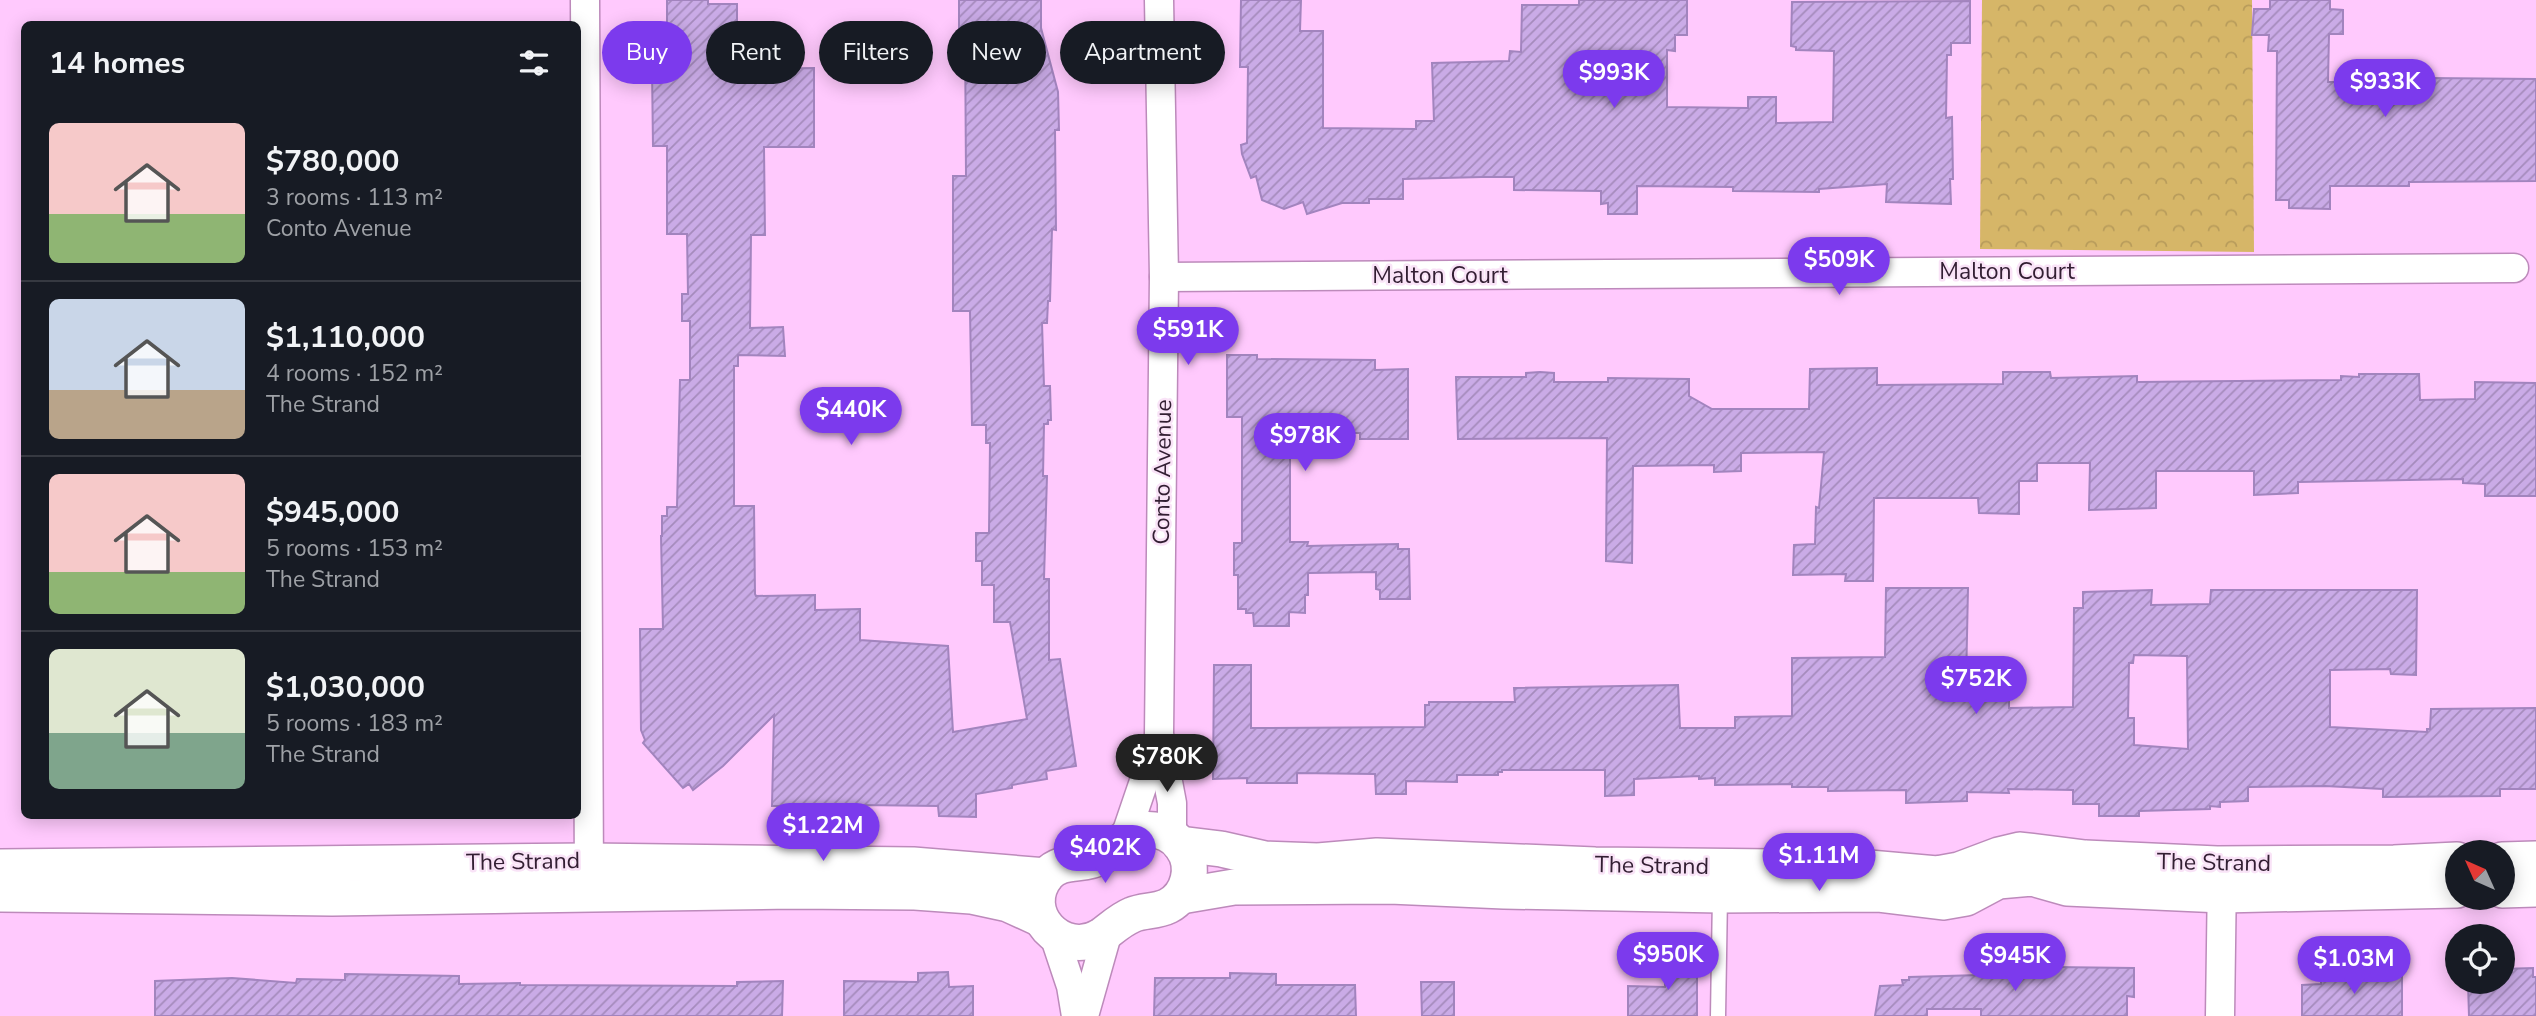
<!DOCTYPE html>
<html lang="en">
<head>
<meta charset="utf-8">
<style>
  body { margin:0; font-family:"Nunito Sans",sans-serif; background:#20242c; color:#f1f3f6; height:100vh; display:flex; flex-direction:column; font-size:26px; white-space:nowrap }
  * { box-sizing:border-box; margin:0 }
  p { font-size:23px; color:#9ea1a6 }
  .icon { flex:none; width:38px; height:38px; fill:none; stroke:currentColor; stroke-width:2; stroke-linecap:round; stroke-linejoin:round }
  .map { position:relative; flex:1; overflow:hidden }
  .panel { position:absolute; left:21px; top:21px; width:560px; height:798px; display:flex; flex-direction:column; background:#171b24; border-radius:10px; box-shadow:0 4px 18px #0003 }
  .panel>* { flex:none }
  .guide { position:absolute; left:602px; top:21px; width:665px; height:63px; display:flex; gap:14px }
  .needle { width:46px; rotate:315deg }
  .fabs { position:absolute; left:2445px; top:840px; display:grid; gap:14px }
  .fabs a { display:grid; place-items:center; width:70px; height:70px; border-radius:50%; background:#171b24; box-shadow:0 4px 18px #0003; font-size:35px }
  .price { position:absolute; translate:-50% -60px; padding:0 16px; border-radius:24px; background:#7c3aed; color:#fff; font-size:23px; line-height:46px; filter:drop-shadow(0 2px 4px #0008) }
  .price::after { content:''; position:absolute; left:50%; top:42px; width:21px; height:16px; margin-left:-10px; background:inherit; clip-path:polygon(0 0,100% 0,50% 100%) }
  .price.selected { background:#222; color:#fff }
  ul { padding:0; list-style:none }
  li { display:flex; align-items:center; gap:21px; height:175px; padding:0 28px }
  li+li { border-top:2px solid #363941 }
  li span { display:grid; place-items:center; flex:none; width:196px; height:140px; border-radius:10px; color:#555 }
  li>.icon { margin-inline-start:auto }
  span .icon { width:84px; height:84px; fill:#fffc; stroke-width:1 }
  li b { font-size:30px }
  h2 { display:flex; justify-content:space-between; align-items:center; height:84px; padding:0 28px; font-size:30px }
  .chip { padding:0 24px; border-radius:32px; background:#171b24; box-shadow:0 4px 18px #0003; font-size:24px; line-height:63px }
  .chip.selected { background:#7c3aed; color:#fff }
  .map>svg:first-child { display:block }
  .park { fill:url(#park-crowns) }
  .building { fill:url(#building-hatch); stroke:#a284be; stroke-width:2; fill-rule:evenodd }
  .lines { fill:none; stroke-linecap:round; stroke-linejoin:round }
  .service-casing { stroke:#bd8abb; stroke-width:17 }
  .minor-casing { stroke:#bd8abb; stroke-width:31 }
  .tertiary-casing { stroke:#bd8abb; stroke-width:38 }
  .service { stroke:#fff; stroke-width:14 }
  .minor { stroke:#fff; stroke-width:28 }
  .tertiary { stroke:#fff; stroke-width:35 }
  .labels { text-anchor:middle; stroke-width:5; stroke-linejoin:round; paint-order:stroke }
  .street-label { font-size:23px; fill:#321e32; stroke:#f9e3f7 }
</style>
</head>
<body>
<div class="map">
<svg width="2536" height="1016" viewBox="0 0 2536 1016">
  <defs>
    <pattern id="park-crowns" width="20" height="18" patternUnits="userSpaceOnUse" patternTransform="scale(1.75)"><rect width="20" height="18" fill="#d6b668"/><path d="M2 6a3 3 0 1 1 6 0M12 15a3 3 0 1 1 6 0" fill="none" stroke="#b89c5b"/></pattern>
    <pattern id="building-hatch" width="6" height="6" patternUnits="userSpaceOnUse" patternTransform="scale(1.75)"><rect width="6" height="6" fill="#caabe7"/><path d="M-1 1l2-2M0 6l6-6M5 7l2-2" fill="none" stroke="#a58bbc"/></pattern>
  </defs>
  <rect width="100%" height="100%" fill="#ffc9fd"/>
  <path class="park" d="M 1982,0 L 2252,0 L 2254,252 L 1980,249 Z"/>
  <g class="building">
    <path d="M 667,0 L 708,0 L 708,4 L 737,4 L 737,46 L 753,45 L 753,69 L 814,68 L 814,147 L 764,147 L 765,235 L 751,235 L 750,328 L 783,327 L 785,356 L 738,355 L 738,366 L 734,366 L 734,506 L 754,506 L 755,594 L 756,596 L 815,595 L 815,610 L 860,609 L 860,640 L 948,646 L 953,732 L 1027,719 L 1010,622 L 994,622 L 994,585 L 982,585 L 982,561 L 976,561 L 976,533 L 989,533 L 990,443 L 986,443 L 986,425 L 972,425 L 970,311 L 953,311 L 953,176 L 966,176 L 965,30 L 959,30 L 959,0 L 1041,0 L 1041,28 L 1058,92 L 1059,130 L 1055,130 L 1056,230 L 1052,229 L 1050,301 L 1048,301 L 1047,323 L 1042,323 L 1044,386 L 1050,386 L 1051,420 L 1048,420 L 1048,424 L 1044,424 L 1043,476 L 1047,476 L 1044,579 L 1049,579 L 1049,660 L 1060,659 L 1076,766 L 1046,771 L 1047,779 L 1012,785 L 1012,788 L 976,794 L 976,817 L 939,816 L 938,806 L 862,805 L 818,806 L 818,818 L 788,818 L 787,806 L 772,806 L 774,715 L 723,766 L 693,790 L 689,784 L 683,788 L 643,743 L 645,740 L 641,730 L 640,629 L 663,629 L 661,536 L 662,536 L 662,516 L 667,516 L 667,507 L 677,507 L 680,380 L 690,380 L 690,321 L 682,321 L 682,294 L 688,294 L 687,234 L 667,234 L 667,146 L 653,146 L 652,69 L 667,69 Z"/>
    <path d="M 1241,0 L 1301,0 L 1300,31 L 1323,31 L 1323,128 L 1416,129 L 1416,121 L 1434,121 L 1432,63 L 1509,61 L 1510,51 L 1521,52 L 1522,5 L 1579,5 L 1579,0 L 1687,0 L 1687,35 L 1675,35 L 1675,51 L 1667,50 L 1667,107 L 1748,108 L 1748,97 L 1776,97 L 1776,123 L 1833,122 L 1834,51 L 1796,50 L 1796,47 L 1791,46 L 1792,2 L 1970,1 L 1970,43 L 1951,43 L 1951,55 L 1947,55 L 1946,118 L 1952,117 L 1953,179 L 1950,179 L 1951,204 L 1886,202 L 1887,184 L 1819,189 L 1819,192 L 1733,191 L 1733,187 L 1637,186 L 1637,214 L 1608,214 L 1608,203 L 1601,204 L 1601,191 L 1514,190 L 1514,177 L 1482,177 L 1403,179 L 1403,199 L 1369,199 L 1369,203 L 1342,203 L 1307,214 L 1303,202 L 1284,209 L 1262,200 L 1256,176 L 1251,178 L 1242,154 L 1241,145 L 1247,143 L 1248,67 L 1240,67 Z"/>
    <path d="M 2270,0 L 2330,0 L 2330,9 L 2343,10 L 2343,34 L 2329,34 L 2328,82 L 2430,82 L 2430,78 L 2536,79 L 2536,181 L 2409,182 L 2409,186 L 2330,186 L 2330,209 L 2289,208 L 2289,200 L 2276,200 L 2277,51 L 2268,51 L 2269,35 L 2252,35 L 2254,9 L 2270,9 Z"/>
    <path d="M 1227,355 L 1257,355 L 1257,359 L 1375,360 L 1375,370 L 1408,369 L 1408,439 L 1360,439 L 1360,433 L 1290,433 L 1290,542 L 1308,542 L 1307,546 L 1398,544 L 1398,549 L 1409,549 L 1410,599 L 1380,599 L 1380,590 L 1376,589 L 1376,572 L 1308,573 L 1308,595 L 1305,595 L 1305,613 L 1289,612 L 1289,626 L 1254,626 L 1253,613 L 1246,613 L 1246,609 L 1238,609 L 1238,575 L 1234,575 L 1234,543 L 1242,543 L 1242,417 L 1227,417 Z"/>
    <path d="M 1877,368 L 1877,385 L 2003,384 L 2003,372 L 2050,372 L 2051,378 L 2137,376 L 2137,382 L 2341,380 L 2341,376 L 2359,377 L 2359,374 L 2419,374 L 2420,400 L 2475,399 L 2475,382 L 2536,383 L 2536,496 L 2485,496 L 2485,484 L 2463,483 L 2463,479 L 2298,482 L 2298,493 L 2254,495 L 2254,471 L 2156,471 L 2156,508 L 2089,510 L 2090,463 L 2037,463 L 2037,481 L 2019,481 L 2019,514 L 1979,513 L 1978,498 L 1874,498 L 1873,581 L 1845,581 L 1846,574 L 1793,575 L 1794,545 L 1815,544 L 1816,507 L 1819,508 L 1824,452 L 1741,453 L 1741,471 L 1714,472 L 1714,465 L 1633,466 L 1632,563 L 1606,561 L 1607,438 L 1458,439 L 1456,377 L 1526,377 L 1526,373 L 1540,372 L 1554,373 L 1554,382 L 1608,382 L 1608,378 L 1689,379 L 1689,396 L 1712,409 L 1809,409 L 1810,369 Z"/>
    <path d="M 1886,588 L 1968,588 L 1966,684 L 2009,684 L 2009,708 L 2073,707 L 2074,608 L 2083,608 L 2083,592 L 2152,590 L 2151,605 L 2210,604 L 2211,590 L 2417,590 L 2416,675 L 2391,674 L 2390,669 L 2330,670 L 2330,727 L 2427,732 L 2427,729 L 2430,729 L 2431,709 L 2536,708 L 2536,789 L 2500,789 L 2500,796 L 2383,797 L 2383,789 L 2325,786 L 2248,787 L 2248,801 L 2220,802 L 2220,807 L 2210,806 L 2210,809 L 2139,811 L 2139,816 L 2099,816 L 2099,804 L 2073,804 L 2073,790 L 2008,789 L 2009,793 L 1967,792 L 1967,801 L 1906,803 L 1906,790 L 1828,791 L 1828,787 L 1792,787 L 1792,784 L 1715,785 L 1715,778 L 1699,779 L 1699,776 L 1634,779 L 1634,795 L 1605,796 L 1605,770 L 1502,770 L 1502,772 L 1498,772 L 1498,775 L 1457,775 L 1457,782 L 1406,781 L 1406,794 L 1376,794 L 1375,774 L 1297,773 L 1297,783 L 1247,783 L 1247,778 L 1213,779 L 1214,665 L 1251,665 L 1251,728 L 1425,727 L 1425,705 L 1429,705 L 1429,702 L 1515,702 L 1514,688 L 1678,685 L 1680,728 L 1735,728 L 1735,717 L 1792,716 L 1792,658 L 1885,657 ZM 2134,655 L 2187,656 L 2188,749 L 2134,745 L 2134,718 L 2128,718 L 2129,663 L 2133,663 Z"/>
    <path d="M 1665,956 L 1697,956 L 1697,1016 L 1628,1016 L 1628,986 L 1665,987 Z"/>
    <path d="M 1981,966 L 2134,968 L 2134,997 L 2127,996 L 2127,1016 L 1981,1016 L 1981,1009 L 1927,1009 L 1927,1016 L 1875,1016 L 1880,986 L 1903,985 L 1902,980 L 1909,980 L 1909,977 L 1981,975 Z"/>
    <path d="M 2533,968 L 2533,977 L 2536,977 L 2536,1016 L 2469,1016 L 2468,982 L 2502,982 L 2502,969 Z"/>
    <path d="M 948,972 L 949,987 L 973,986 L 973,1016 L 844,1016 L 844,981 L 918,982 L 918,973 Z"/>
    <path d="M 1230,973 L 1276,974 L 1276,985 L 1355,985 L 1356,1016 L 1154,1016 L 1155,978 L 1230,978 Z"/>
    <path d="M 345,974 L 459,976 L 459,984 L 520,983 L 520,985 L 737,986 L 737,982 L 783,981 L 782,1016 L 155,1016 L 155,981 L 232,978 L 296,983 L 297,979 L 345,980 Z"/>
    <path d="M 2402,974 L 2402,1016 L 2302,1016 L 2302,985 L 2321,984 L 2321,975 Z"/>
    <path d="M 1421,982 L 1454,982 L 1454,1016 L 1422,1016 Z"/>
  </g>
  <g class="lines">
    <defs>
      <path id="service" d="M 1718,1016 L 1720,895"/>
      <g id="minor">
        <path d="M 585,0 L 589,883"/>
        <path d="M 1159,0 L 1164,277 L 1159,734 L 1172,803 L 1172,836"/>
        <path d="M 1164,277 L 2514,268"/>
        <path d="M 1125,837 L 1158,740"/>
        <path d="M 1054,935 L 1071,986 L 1076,1016"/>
        <path d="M 1084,1016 L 1108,931"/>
        <path d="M 2220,1016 L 2222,875"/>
      </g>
      <g id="tertiary">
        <path d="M 1140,830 C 1157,828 1172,832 1182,847 C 1196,866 1189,895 1168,906 C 1156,912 1143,910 1132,915 C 1120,920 1111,929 1101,936 C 1062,960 1017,912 1047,875 C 1062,858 1083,867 1101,857 C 1115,848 1124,836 1140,830 Z"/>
        <path d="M 1180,844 L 1221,849 L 1265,859 L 1318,861 L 1377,856 L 1595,865 L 1774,867 L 1835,865 L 1937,874 L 1959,870 L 1999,855 L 2020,850 L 2085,858 L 2217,864 L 2394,863 L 2457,860"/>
        <path d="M 2502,860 L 2536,859"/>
        <path d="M 0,867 L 589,861 L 913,865 L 1046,876"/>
        <path d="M 2502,890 L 2536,889"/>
        <path d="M 0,894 L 332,898 L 792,891 L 915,892 L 971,896 L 1008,904 L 1041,919"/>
        <path d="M 1181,896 L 1234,887 L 1390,886 L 1504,891 L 1720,895 L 1877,894 L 1943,902 L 1966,898 L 1998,881 L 2032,878 L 2067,888 L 2222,895 L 2457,890"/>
      </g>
    </defs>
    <use href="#service" class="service-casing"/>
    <use href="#minor" class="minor-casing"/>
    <use href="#tertiary" class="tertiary-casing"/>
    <use href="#service" class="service"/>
    <use href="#minor" class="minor"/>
    <use href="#tertiary" class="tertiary"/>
  </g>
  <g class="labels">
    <g class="street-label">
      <text x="2007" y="279">Malton Court</text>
      <text x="1440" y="283">Malton Court</text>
      <text transform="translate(1162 472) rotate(-89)" y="8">Conto Avenue</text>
      <text transform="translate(523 861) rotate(-1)" y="8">The Strand</text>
      <text transform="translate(2214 862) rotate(1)" y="8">The Strand</text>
      <text transform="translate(1652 865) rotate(1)" y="8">The Strand</text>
    </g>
  </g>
</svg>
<div class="fabs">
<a><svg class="needle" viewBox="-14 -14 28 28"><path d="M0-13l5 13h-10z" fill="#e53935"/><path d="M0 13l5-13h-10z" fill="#9ea1a6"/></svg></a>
<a><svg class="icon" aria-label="locate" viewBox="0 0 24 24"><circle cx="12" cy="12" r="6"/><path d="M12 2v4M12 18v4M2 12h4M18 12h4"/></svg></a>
</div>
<b class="price" style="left:1614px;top:110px">$993K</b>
<b class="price" style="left:2385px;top:119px">$933K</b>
<b class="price" style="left:1839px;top:297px">$509K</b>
<b class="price" style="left:1188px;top:367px">$591K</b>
<b class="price" style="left:851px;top:447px">$440K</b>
<b class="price" style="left:1305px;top:473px">$978K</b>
<b class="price" style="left:1976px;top:716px">$752K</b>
<b class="price selected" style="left:1167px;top:794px">$780K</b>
<b class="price" style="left:823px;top:863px">$1.22M</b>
<b class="price" style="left:1105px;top:885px">$402K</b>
<b class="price" style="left:1819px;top:893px">$1.11M</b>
<b class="price" style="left:1668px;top:992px">$950K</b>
<b class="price" style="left:2015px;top:993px">$945K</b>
<b class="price" style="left:2354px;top:996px">$1.03M</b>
<div class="guide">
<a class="chip selected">Buy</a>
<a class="chip">Rent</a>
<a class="chip">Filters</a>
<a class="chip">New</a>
<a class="chip">Apartment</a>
</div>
<section class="panel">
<h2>14 homes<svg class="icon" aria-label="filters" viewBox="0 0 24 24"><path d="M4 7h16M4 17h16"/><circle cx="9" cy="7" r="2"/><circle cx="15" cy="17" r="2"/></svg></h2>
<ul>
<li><span style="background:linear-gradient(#f6c9c9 65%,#8fb573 0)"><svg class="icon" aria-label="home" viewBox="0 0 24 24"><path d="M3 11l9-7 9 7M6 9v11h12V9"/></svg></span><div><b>$780,000</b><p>3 rooms · 113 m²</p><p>Conto Avenue</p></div></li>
<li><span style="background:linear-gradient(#c9d6e8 65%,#b9a48a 0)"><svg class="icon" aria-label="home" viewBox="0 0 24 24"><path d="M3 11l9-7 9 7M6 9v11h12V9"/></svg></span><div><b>$1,110,000</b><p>4 rooms · 152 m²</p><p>The Strand</p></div></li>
<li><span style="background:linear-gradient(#f6c9c9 70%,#8fb573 0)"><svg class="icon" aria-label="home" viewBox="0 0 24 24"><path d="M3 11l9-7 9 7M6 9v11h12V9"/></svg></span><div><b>$945,000</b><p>5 rooms · 153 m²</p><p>The Strand</p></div></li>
<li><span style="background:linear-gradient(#dfe7d0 60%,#7fa58c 0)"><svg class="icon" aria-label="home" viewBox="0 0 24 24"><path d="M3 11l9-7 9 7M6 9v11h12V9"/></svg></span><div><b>$1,030,000</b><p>5 rooms · 183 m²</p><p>The Strand</p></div></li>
</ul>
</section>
</div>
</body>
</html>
